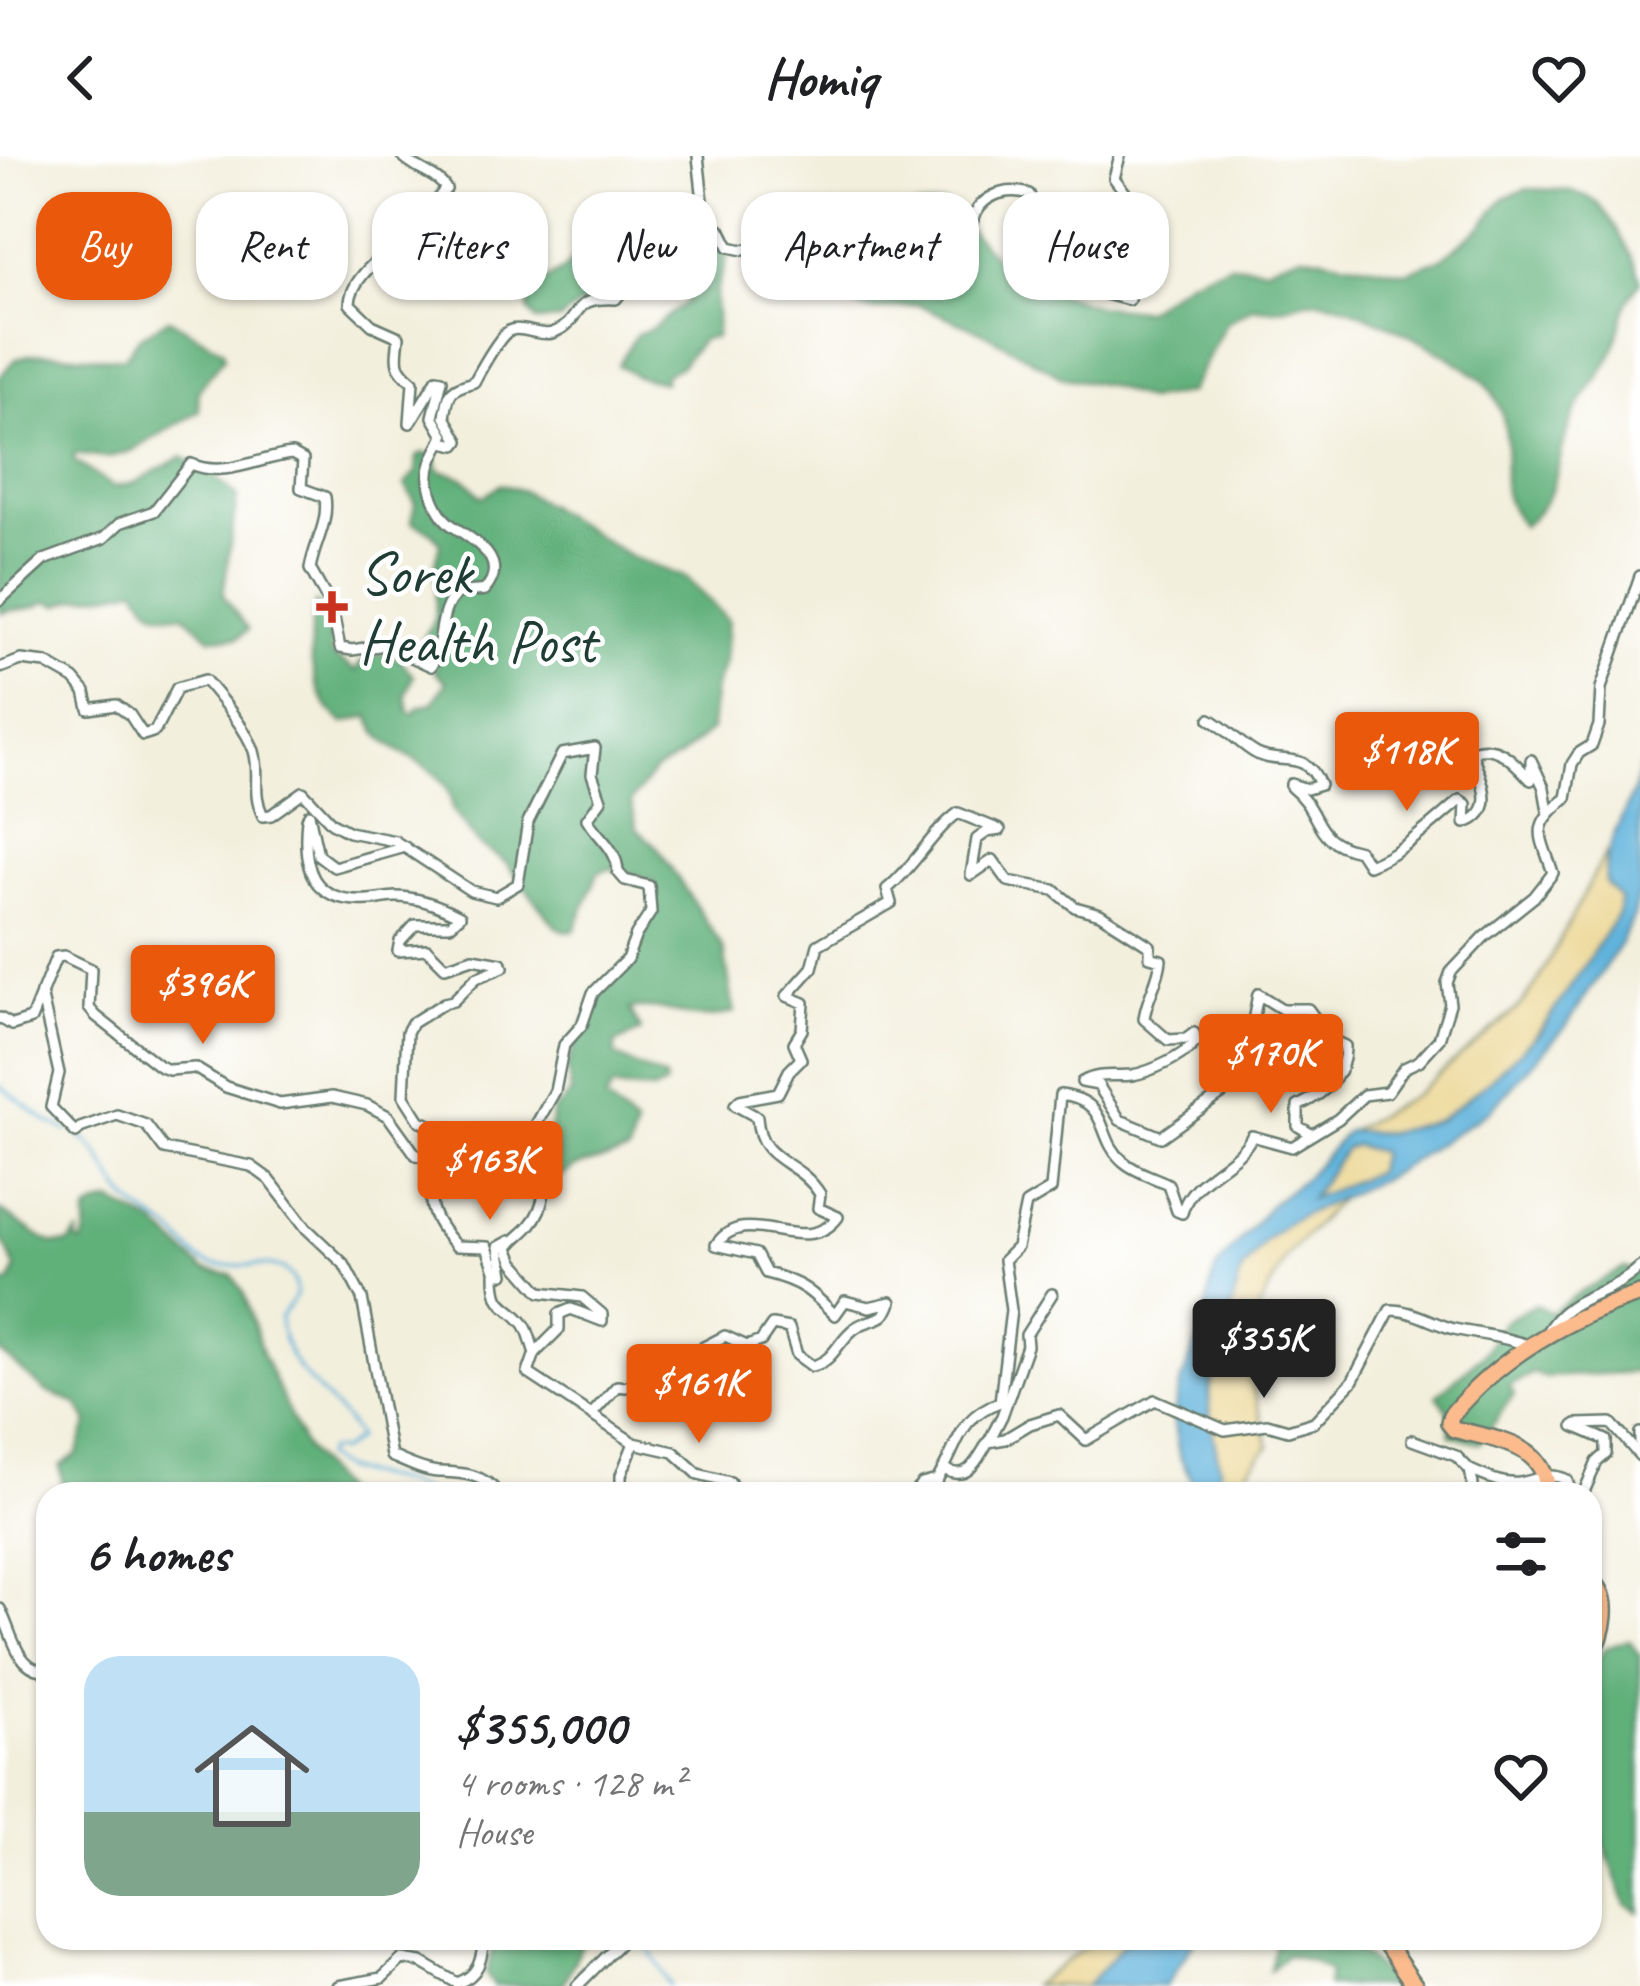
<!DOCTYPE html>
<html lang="en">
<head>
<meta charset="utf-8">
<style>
  body { margin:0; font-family:Caveat,sans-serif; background:#f2f2f2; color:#202124; height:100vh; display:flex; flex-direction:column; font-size:45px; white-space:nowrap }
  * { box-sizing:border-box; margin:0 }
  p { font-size:39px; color:#757577 }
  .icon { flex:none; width:66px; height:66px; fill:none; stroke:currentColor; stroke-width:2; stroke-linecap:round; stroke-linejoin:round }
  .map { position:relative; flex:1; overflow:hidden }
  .panel { position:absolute; left:36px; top:1326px; width:1566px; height:468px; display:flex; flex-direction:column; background:#fff; border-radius:36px; box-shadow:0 3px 9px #0004 }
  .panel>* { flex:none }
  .banner { position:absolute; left:36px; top:36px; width:1569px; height:108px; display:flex; gap:24px }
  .price { position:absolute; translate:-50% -102px; padding:0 27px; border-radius:12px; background:#ea580c; color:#fff; font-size:39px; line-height:78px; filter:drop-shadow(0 3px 6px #0008) }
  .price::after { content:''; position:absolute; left:50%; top:72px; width:36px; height:27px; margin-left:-18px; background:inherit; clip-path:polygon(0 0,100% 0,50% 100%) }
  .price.selected { background:#222; color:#fff }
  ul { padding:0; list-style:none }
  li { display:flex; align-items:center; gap:36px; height:300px; padding:0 48px }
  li+li { border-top:3px solid #e0e0e0 }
  li span { display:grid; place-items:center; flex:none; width:336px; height:240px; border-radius:36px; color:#555 }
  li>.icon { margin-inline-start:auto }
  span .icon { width:144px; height:144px; fill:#fffc; stroke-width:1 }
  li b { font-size:51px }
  h2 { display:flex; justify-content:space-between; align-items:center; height:144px; padding:0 48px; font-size:51px }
  .pill { padding:0 42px; border-radius:36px; background:#fff; box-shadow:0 3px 9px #0004; font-size:42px; line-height:108px }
  .pill.selected { background:#ea580c; color:#fff }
  header { display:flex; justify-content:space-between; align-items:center; height:156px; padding:0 48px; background:#fff; font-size:54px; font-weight:800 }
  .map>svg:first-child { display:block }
  .forest { fill:#61b07a; stroke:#407657; stroke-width:3 }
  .sand { fill:#eeda9e; stroke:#868c69; stroke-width:3 }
  .water { fill:#61b3dc; stroke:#407888; stroke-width:3; fill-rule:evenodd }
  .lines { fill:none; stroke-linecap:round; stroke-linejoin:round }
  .stream { stroke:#61b3dc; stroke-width:3 }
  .minor-casing { stroke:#697b6f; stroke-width:14 }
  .highway-casing { stroke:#697b6f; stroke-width:20 }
  .minor { stroke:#fff; stroke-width:9 }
  .highway { stroke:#fbbb8d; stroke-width:15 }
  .poi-dot { fill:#c8321e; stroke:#fff; stroke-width:4.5 }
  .labels { text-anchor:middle; stroke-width:9; stroke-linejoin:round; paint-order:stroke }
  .poi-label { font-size:60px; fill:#1f3d34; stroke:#fff; text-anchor:start }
</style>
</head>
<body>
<header><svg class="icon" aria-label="back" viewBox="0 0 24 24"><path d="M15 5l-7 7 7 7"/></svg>Homiq<svg class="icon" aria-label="heart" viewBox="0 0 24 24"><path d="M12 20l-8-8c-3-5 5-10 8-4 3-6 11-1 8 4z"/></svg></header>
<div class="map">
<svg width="1640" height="1830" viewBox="0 0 1640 1830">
  <rect width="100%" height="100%" fill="#fff"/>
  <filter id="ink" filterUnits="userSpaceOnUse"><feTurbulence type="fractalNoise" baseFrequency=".00833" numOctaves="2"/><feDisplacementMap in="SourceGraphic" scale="24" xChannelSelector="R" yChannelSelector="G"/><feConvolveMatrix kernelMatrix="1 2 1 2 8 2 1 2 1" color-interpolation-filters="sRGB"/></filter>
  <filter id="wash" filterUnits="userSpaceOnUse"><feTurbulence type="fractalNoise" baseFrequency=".004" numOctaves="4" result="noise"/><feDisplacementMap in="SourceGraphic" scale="48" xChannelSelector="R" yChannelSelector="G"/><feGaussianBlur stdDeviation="2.7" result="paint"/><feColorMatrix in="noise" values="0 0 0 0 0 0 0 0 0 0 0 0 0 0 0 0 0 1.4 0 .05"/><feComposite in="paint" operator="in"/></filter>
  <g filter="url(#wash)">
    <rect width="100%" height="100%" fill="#f3efdd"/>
    <g class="forest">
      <path d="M 1526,33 C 1546,34 1576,32 1593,44 C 1608,54 1640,110 1640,126 C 1622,147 1623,170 1613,196 C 1603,220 1584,237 1573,261 C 1552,307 1566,333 1523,370 C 1486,325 1515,313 1504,266 C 1502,256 1495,240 1489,232 C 1471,206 1356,150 1325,145 C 1296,141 1286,159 1253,151 L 1226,167 L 1189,237 L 1146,244 L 1107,229 L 1064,222 L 985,177 L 919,149 L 874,154 L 834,145 L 812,118 L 827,81 L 851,57 L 945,49 L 996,102 L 1049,134 L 1096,150 L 1145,154 L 1188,124 L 1229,108 L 1266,111 L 1302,98 L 1407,116 L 1442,102 L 1480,72 L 1504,42 Z"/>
      <path d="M 628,62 L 648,76 C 633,134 599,129 560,164 L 536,165 L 528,154 L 529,135 L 566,112 L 589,79 Z"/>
      <path d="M 714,93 L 727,97 C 727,112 718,123 716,139 C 714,154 719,168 715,182 L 702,183 L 681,209 L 664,219 L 664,226 L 636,220 L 618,209 L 637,178 L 651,173 L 685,147 L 703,117 L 708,96 Z"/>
      <path d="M 169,163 L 223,194 L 224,201 L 198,235 L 199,255 L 133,294 L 107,302 L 74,298 L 74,305 L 114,331 L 134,327 L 182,301 L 207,314 L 237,340 L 223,439 L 248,474 L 238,482 L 210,481 L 185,459 C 154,457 154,458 136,431 C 111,442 82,436 60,449 L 47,445 C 33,455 16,452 0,457 L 0,220 C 5,216 9,209 14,205 C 39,188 95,206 125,201 L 139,181 Z"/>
      <path d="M 423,297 L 436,302 L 439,315 C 458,319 468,321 478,338 L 484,341 L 500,328 L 523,335 L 633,402 L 685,421 L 728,464 L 725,505 L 715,531 L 711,574 L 680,601 L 655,614 L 631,645 L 637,673 L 658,692 L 724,793 L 734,856 C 685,872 670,846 630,853 L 641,875 L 615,888 L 615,900 L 665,923 L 665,929 L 653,935 L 612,932 L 606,944 L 636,971 L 628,997 L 575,1011 L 562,1020 L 547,1006 L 556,996 L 550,984 L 552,956 L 571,938 L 567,911 L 579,879 L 600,837 L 626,814 L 656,752 L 655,726 C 636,720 616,706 598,717 L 575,774 L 569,776 L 556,771 L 506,707 L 478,688 L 452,654 C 451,601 382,606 369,560 L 344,567 C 307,541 307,488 315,447 C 336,456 329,480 331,499 L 356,515 L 361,506 L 382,497 L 401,504 L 413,520 L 406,538 L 409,556 L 415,557 L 419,551 L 433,547 L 446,526 L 434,514 L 444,493 L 423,484 L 436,460 L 435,413 L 440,387 L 432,376 L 412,366 L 415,346 L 405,329 L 416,316 L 417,301 Z"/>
      <path d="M 112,1046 L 155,1068 L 204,1114 L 232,1119 L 244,1137 L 262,1197 L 304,1291 L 343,1338 L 72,1338 L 62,1325 L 60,1310 L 77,1298 L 88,1266 L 77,1248 L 45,1235 L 0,1196 L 0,1129 L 11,1126 L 16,1112 L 0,1079 L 0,1054 L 41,1082 L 54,1088 L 68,1088 L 78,1078 L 77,1085 L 82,1088 C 95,1063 71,1055 112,1046 Z"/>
      <path d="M 1625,1112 L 1640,1117 L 1640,1216 L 1544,1221 L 1533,1217 L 1509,1230 L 1514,1238 L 1480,1287 L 1451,1279 L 1448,1254 L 1437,1239 L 1483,1198 L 1503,1166 L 1535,1148 L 1551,1157 L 1580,1136 Z"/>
      <path d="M 1629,1484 L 1640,1499 L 1640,1756 L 1626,1749 L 1601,1680 L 1590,1668 L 1590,1513 L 1606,1492 Z"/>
      <path d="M 490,1782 L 577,1782 L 584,1785 L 562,1830 L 494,1830 L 486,1817 L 492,1797 Z"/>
      <path d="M 1290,1782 C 1346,1782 1357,1788 1394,1830 L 1327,1830 L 1329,1815 L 1312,1805 L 1286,1799 L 1270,1814 L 1276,1784 Z"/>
    </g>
    <g class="sand">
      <path d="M 1605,698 L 1606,728 L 1620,743 L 1618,758 C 1571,834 1520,915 1441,962 C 1414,979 1380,977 1350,975 L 1414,939 L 1518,852 L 1536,829 Z"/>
      <path d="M 1353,989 L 1380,996 L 1376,1016 L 1309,1044 L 1346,992 Z"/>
      <path d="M 1345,1037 L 1286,1101 L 1247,1176 L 1249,1215 L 1269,1290 L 1247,1314 L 1239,1338 L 1217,1338 L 1220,1311 L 1211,1269 L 1209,1236 L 1241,1116 L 1266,1084 L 1288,1066 Z"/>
      <path d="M 1098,1782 L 1129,1782 L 1087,1830 L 1032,1830 Z"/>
    </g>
    <g class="water">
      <path d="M 1640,610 L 1640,731 L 1633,761 L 1617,793 L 1566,870 L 1490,954 L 1388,1020 L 1288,1066 L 1266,1084 L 1241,1116 L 1209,1236 L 1211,1269 L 1220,1311 L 1217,1338 L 1199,1338 L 1179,1299 L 1173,1261 L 1181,1226 L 1203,1170 L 1212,1123 L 1218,1110 L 1272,1047 L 1306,1021 L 1347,975 L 1388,977 L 1439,964 L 1483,930 L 1541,875 L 1618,758 L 1620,743 L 1606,728 C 1602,680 1633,655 1640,610 ZM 1354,989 L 1380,996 L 1376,1016 L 1310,1043 L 1346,992 Z"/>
      <path d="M 1129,1782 L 1196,1782 L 1166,1830 L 1087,1830 Z"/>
    </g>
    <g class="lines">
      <g class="stream">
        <path d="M 0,930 L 48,966 L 68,975"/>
        <path d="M 77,979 C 101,992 107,1017 123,1038 C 135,1053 153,1061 168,1072 C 181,1081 189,1096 202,1105 C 227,1121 297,1088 296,1139 L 280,1162 C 282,1218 336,1240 357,1282 L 341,1295 L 327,1294 L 324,1301 C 353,1327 396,1316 427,1338"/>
        <path d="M 652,1782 L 650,1794 L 670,1830"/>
      </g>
    </g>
  </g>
  <g filter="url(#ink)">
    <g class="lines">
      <defs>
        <g id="minor">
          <path d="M 697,76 L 694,64 L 703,45 L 698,0"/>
          <path d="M 442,286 L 456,289 L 459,285 L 445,261 C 449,234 450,233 474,226 C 480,215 497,185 506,177 C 517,167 538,181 552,177 C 586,165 566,140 616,143 L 637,116 L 656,106 L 667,85 L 710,70 L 720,73 L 729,91 L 743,94 L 780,88 L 842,89 L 882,83 L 902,91 L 932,91 L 972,67 C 978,40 1005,31 1029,38 L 1049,86 L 1085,117 L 1098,136 L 1129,144 L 1111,132 L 1108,124 L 1119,93 L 1121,56 L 1127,39 L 1114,22 L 1120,0"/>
          <path d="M 0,444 L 44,404 L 104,382 L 120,367 L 154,355 L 191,308 C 225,323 260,301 292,298 L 303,304 L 301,332 L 325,341 C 329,368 314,387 310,413 L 332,452 L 340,492 L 352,494 L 385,489 L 431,510 C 444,490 437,453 457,438 C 464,434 477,436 485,434 C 511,403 472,384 450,368 C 439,359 430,339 429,325 C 427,308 437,295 444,280 L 433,261 L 442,224 L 437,223 L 410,267 L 413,226 C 394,211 396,206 399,181 L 372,169 L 350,148 C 350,114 409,83 430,57 C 436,49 438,40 446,33 C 438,18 414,14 402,0"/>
          <path d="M 0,512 L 21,504 L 46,507 L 74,523 L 85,536 L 89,553 L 116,549 L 130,559 L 143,579 L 155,575 L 177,532 L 205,524 C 220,542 246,572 254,595 C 261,618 251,635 263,660 L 271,659 L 303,636 L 332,667 L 349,676 L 395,685 L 471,735 L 496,741 L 518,728 L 528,666 L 562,598 L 595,592 L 592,618 L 601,644 L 587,663 C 599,683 617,692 618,716 L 625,724 L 649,730 L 651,756 L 636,779 L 627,803 L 593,837 L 582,869 L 564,889 L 555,935 L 537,967 L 551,996 L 541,1001 C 548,1021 546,1051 530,1069 C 523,1078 514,1082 508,1092 L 514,1106 L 540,1136 L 582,1141 L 602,1158 L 602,1165 L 571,1153 L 559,1158 L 559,1173 L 535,1197 L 528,1217 L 634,1287 L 621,1319 L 621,1338"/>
          <path d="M 1210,563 C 1228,573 1240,589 1257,598 C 1281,610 1306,592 1320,629 L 1307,633 L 1291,628 L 1291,631 C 1324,657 1310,685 1359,695 L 1368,709 C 1404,696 1432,667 1460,644 L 1466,648 L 1465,667 C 1498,656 1482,625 1473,601 L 1475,594 C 1499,587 1516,608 1531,624 L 1531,604 L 1544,632 L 1548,655"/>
          <path d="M 405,691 L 334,711 L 318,699 L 309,658 L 307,663 C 302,712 311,747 368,744 C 377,744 387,741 396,741 C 418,741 441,750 460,760 L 450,769 L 415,769 L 400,785 L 398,795 L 427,793 L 445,811 L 473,802 L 501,807 L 503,811 L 476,822 L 453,845 L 444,847 L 412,867 L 407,876 L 404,940 L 420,965 L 433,970 L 438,1004"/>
          <path d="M 41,837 L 59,917 L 51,951 L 76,977 L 80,972 L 117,959 L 146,969 L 164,993 L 251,1010 L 269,1023 L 307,1073 L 344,1108 L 362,1142 L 391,1300 C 405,1306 423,1315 438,1316 C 463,1317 482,1317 499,1338"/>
          <path d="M 0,862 L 12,869 L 31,863 L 56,801 L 64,800 L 91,813 L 89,852 L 96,860 L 159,910 L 169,914 L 195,912 L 226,931 L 280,948 L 332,941 L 367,949 L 388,960 L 416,999 L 438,1004 L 442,1010 C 421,1042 432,1064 456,1090 L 487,1091 L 496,1117"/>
          <path d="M 510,1085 L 499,1091 L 504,1118 L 495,1118 C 495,1155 506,1145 524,1168 C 529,1174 532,1190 535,1197"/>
          <path d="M 1545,1179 C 1569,1135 1607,1143 1640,1111"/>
          <path d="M 592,1258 L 617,1230 L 626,1231 L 649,1218 L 658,1223 L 661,1218 C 676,1229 686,1238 704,1228 L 703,1215 L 690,1211 L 692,1197 L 725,1180 L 747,1190 L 761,1185 L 772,1169 L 789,1172 L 797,1199 L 812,1210 C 835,1205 837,1185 855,1172 C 870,1161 885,1168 891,1146 L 869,1151 L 845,1145 L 835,1159 C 810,1134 801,1126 766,1117 L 756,1098 L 716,1089 C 746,1044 805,1105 838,1061 L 818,1052 L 820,1038 C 797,1001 760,1009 757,961 L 735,949 L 740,944 L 778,937 L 789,915 L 801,903 L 794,887 L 802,874 L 804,847 L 787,840 L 812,812 L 818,789 L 891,747 L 887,733 C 915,710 931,677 958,657 L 1000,674 L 987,676 L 977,683 L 971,719 L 993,704 L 1008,725 L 1054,734 L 1075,751 L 1100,758 L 1150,790 L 1150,801 L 1161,804 C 1159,826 1146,842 1144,863 L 1168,884 L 1186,883 L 1194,877 L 1196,886 C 1184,900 1151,916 1132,919 C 1114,921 1100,916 1082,926 L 1098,929 L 1120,964 L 1161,981 L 1223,937 L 1237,921 L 1249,887 L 1258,838 L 1282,853 L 1308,853 L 1330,883 L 1345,890 C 1346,920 1324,938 1298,950 L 1298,970 L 1311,978"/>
          <path d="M 1640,1277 L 1640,1287"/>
          <path d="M 1412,1284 L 1456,1300 L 1470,1314"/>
          <path d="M 989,1285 L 1002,1260 L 1027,1190 L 1026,1179 L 1052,1138"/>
          <path d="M 634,1287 L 674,1296 L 698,1318 L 730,1326 L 733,1338"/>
          <path d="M 944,1313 C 968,1327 977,1304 988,1286 L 1005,1283 L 1030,1268 L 1059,1259 L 1086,1284 L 1155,1244 L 1225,1274 L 1267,1268 L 1288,1274 L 1314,1266 L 1352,1226 L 1390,1154 C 1410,1153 1434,1168 1454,1173 C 1482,1179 1503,1180 1530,1190"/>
          <path d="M 1473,1329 L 1470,1314 C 1485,1320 1502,1329 1519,1327 C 1538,1324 1548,1315 1567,1324 L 1571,1338"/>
          <path d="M 913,1338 L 922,1328 L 937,1324 C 959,1290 957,1261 1000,1246 L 1011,1154 L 1004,1104 L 1017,1091 L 1026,1048 L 1051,1033 L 1060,939 C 1113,945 1094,981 1124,1006 C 1135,1016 1154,1021 1168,1028 L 1177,1055 L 1182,1057 C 1191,1020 1237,1011 1252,980 L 1292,991 L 1338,963 L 1364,939 L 1387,936 L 1404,912 L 1419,905 L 1439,883 L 1450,848 L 1447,827 L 1451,816 L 1484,781 L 1534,741 L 1553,717 C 1540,677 1530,671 1566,642 L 1572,608 L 1579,597 L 1592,589 L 1599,569 L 1601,532 L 1640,420"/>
          <path d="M 1583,1338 L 1597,1306 L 1606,1298 L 1606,1284 L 1574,1270 L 1577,1268 L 1611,1267 L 1640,1300"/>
          <path d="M 0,1453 C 11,1474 16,1511 42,1514 L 48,1521"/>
          <path d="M 338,1830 L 382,1822 L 402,1803 L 421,1806 L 457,1827 C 479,1820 482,1803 484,1782"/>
          <path d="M 577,1830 L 625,1782"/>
        </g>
        <g id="highway">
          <path d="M 1548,1338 C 1546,1286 1494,1284 1454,1273 L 1449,1267 L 1451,1259 C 1500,1201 1568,1161 1640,1138"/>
          <path d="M 1590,1423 C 1614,1441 1603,1480 1590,1503"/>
          <path d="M 1382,1782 L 1415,1830"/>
        </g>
      </defs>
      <use href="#minor" class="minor-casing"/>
      <use href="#highway" class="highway-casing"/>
      <use href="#minor" class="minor"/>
      <use href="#highway" class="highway"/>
    </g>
  </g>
  <path class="poi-dot" d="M326 433h12v12h12v12h-12v12h-12v-12h-12v-12h12z"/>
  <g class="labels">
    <g class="poi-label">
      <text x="359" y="437">Sorek<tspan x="359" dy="69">Health Post</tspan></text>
    </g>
  </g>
</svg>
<b class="price" style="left:1407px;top:658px">$118K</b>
<b class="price" style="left:203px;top:891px">$396K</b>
<b class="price" style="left:1271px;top:960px">$170K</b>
<b class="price" style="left:490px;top:1067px">$163K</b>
<b class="price selected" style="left:1264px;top:1245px">$355K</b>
<b class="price" style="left:699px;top:1290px">$161K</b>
<div class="banner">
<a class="pill selected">Buy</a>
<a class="pill">Rent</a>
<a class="pill">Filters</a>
<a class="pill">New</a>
<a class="pill">Apartment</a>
<a class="pill">House</a>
</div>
<section class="panel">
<h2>6 homes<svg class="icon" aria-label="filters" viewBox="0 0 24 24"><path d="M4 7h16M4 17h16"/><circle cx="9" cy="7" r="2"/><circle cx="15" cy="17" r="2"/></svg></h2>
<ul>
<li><span style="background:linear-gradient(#bfe0f5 65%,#7fa58c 0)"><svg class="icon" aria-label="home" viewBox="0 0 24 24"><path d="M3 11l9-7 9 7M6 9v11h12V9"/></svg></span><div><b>$355,000</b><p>4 rooms · 128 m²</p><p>House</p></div><svg class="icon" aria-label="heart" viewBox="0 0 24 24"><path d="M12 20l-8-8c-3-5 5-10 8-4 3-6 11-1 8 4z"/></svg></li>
</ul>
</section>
</div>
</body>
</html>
